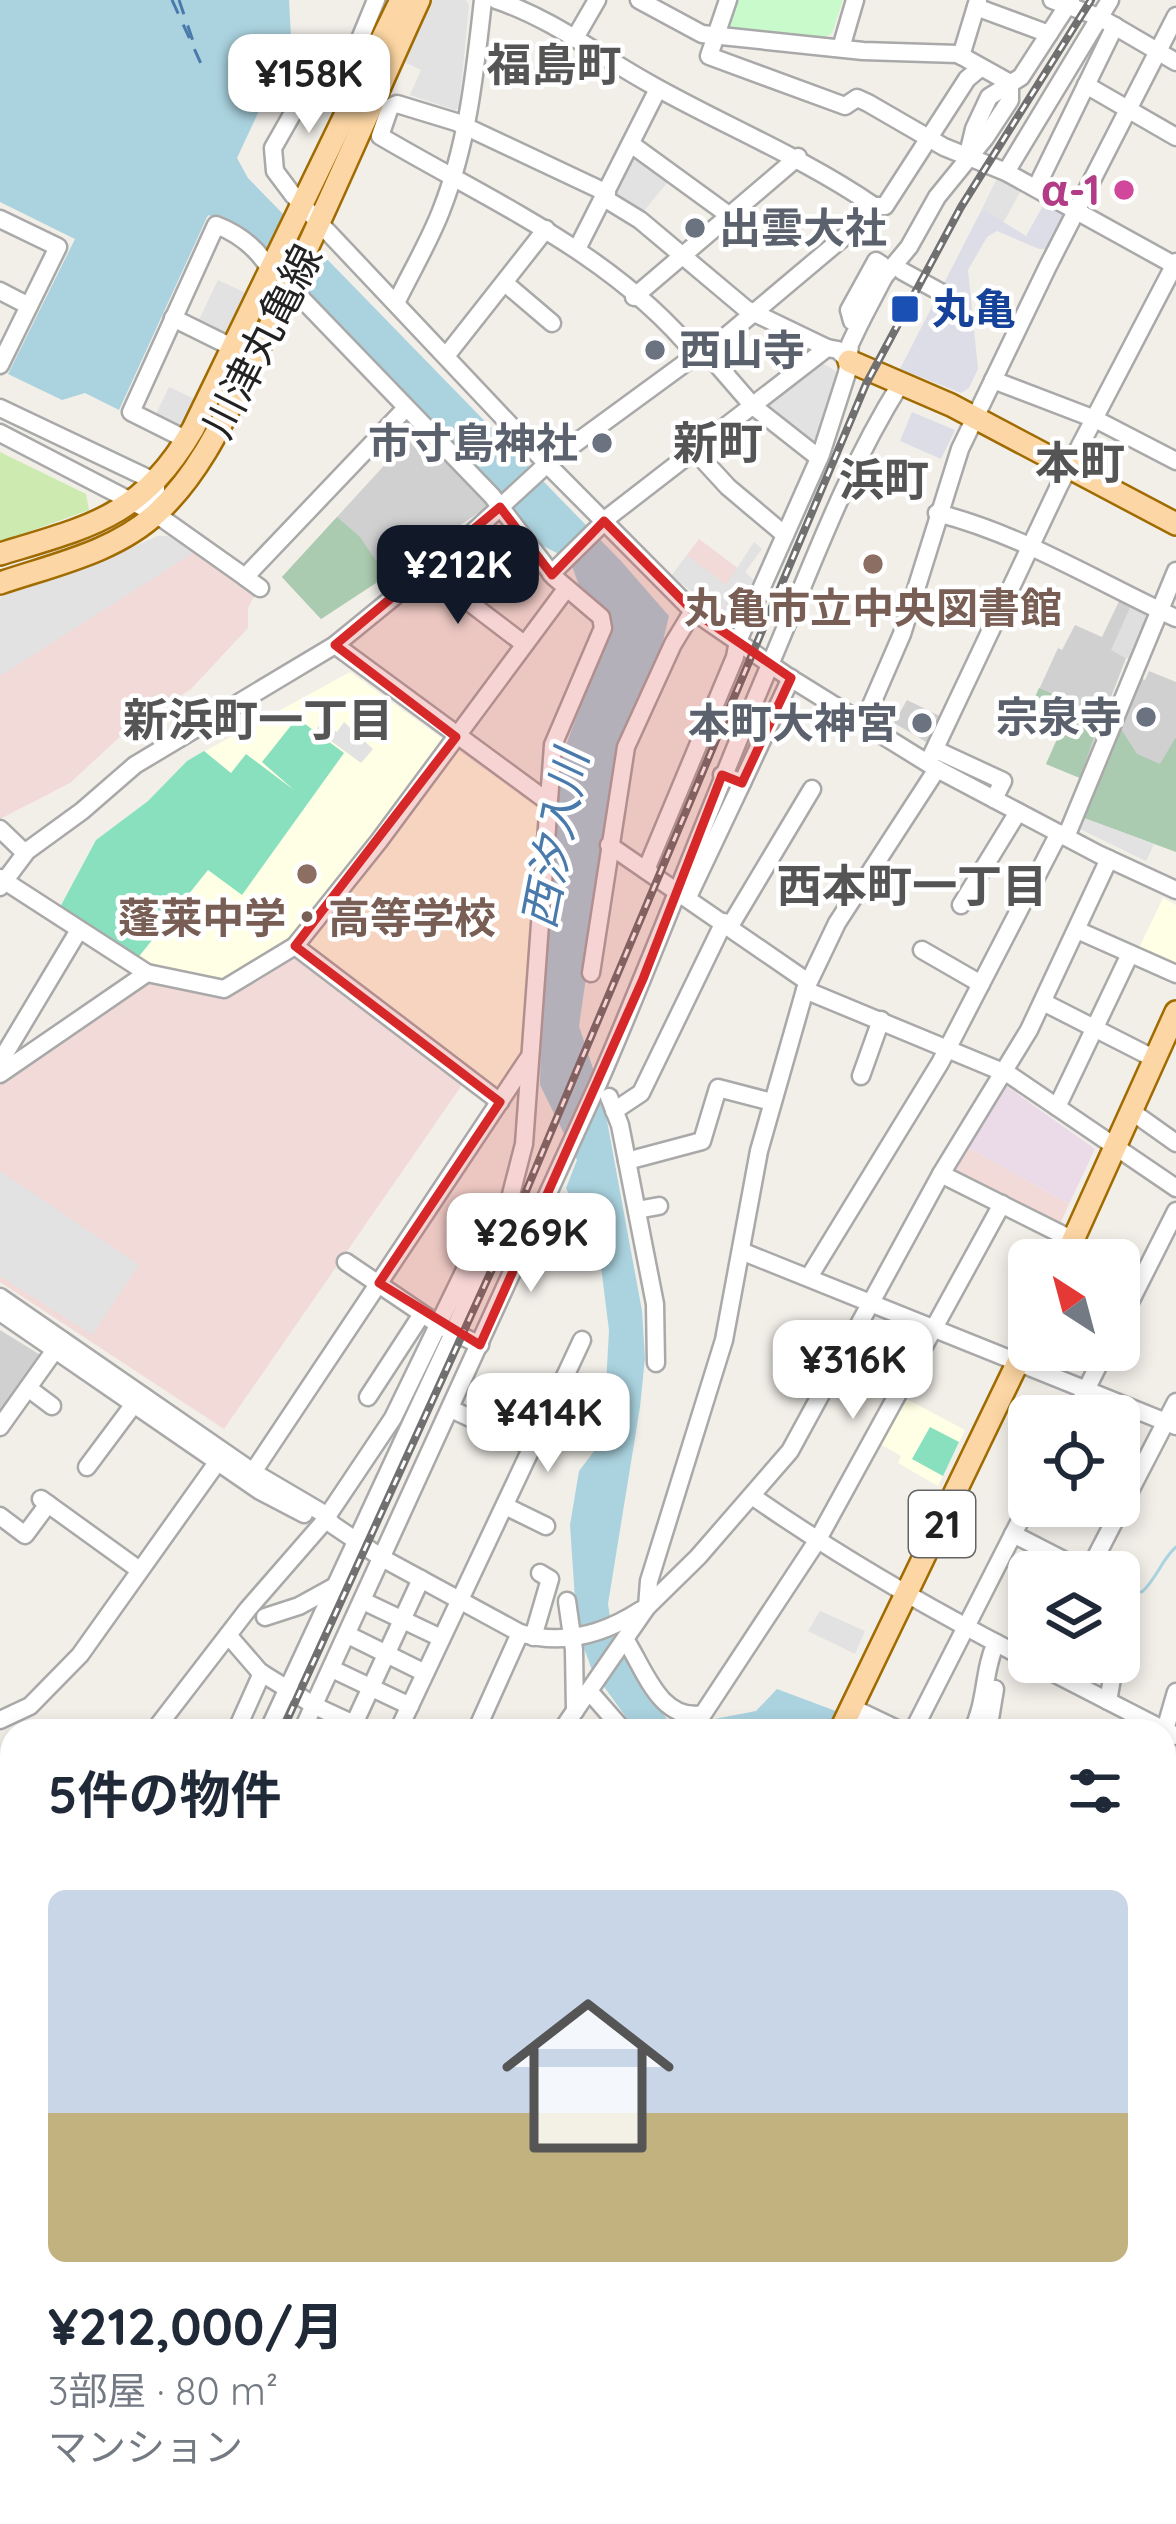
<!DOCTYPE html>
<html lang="ja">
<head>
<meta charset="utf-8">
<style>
  body { margin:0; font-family:Quicksand,"Noto Sans JP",sans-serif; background:#f2f2f3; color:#1f2937; height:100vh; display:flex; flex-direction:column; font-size:45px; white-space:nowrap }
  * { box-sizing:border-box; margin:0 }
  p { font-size:39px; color:#747a83 }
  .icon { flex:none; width:66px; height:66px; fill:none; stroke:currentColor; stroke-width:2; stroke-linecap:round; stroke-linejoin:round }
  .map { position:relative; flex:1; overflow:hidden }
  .sheet { position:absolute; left:0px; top:1719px; width:1176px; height:807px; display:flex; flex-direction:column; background:#fff; border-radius:36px 36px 0 0; box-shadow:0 6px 18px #0003 }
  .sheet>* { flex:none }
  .needle { width:78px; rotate:324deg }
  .fabs { position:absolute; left:1008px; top:1239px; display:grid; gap:24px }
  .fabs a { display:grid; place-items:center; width:132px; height:132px; border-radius:18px; background:#fff; box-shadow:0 6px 18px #0003; font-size:60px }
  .price { position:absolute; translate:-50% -102px; padding:0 27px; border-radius:24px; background:#fff; color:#222; font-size:39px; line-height:78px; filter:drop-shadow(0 3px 6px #0008) }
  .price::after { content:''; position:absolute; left:50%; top:72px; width:36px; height:27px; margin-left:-18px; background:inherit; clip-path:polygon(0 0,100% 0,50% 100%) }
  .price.selected { background:#111827; color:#fff }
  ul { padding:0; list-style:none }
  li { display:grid; align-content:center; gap:24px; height:636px; padding:0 48px }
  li+li { border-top:3px solid #e0e1e3 }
  li span { display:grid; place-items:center; height:372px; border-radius:18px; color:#555 }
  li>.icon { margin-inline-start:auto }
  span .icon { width:216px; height:216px; fill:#fffc; stroke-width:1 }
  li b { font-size:51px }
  h2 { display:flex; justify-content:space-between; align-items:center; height:144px; padding:0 48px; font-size:51px }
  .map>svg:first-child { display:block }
  .residential { fill:#e0dfdf }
  .commercial { fill:#f2dad9 }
  .industrial { fill:#ebdbe8 }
  .education { fill:#ffffe5 }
  .religious { fill:#d0d0d0 }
  .grass { fill:#cdebb0 }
  .cemetery { fill:#aacbaf }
  .park { fill:#c8facc }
  .pitch { fill:#88e0be }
  .parking { fill:#e2e2e2 }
  .plaza { fill:#dddde8 }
  .water { fill:#aad3df }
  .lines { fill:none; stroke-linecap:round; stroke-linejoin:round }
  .stream { stroke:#aad3df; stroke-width:3 }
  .ferry { stroke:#4a7aab; stroke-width:3; stroke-dasharray:15 12; stroke-linecap:butt }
  .minor-casing { stroke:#a9a9a9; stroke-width:21 }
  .major-casing { stroke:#a06b00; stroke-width:26 }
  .minor { stroke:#fff; stroke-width:16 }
  .major { stroke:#fcd6a4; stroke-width:21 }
  .rail-casing { stroke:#707070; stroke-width:8 }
  .rail { stroke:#fff; stroke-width:3; stroke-dasharray:9; stroke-linecap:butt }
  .marked { fill:#d62828; fill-opacity:0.2; stroke:#d62828; stroke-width:9; stroke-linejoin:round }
  .hotel-dot { fill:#d1479c; stroke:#fff; stroke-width:4.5 }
  .worship-dot { fill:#6b7280; stroke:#fff; stroke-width:4.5 }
  .transit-dot { fill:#1a4fb4; stroke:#fff; stroke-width:4.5 }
  .education-dot { fill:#8d6e63; stroke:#fff; stroke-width:4.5 }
  .labels { text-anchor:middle; stroke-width:9; stroke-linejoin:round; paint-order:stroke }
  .shield { fill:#fff; stroke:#646464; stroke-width:3 }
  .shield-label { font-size:39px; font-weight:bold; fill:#222 }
  .hotel-label { font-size:42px; font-weight:bold; fill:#b23c85; stroke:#fff; text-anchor:end }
  .worship-label { font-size:42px; font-weight:bold; fill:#5b616d; stroke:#fff; text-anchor:end }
  .transit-label { font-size:42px; font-weight:bold; fill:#164399; stroke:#fff; text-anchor:start }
  .street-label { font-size:42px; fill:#222; stroke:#fff }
  .education-label { font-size:42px; font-weight:bold; fill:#785e54; stroke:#fff }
  .neighbourhood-label { font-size:45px; font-weight:bold; fill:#555; stroke:#fff }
  .water-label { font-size:45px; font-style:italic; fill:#4a7aab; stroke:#fff }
</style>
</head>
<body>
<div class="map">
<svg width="1176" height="2524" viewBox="0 0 1176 2524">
  <rect width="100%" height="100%" fill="#f2efe9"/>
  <path class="residential" d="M 1133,601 L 1148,614 L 1129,659 L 1110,650 Z"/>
  <g class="commercial">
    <path d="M 158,536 L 176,537 L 257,591 L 248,608 L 248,628 L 191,689 L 125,732 L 70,783 L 0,819 L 0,597 L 82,570 Z"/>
    <path d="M 699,539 L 755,581 L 732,627 L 672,575 Z"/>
    <path d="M 297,956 L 462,1085 L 224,1429 L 0,1282 L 0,1081 L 141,984 L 152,981 L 220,997 L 233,995 Z"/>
    <path d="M 967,1147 L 1069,1204 L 1058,1229 L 952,1172 Z"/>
  </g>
  <path class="industrial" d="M 1002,1083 L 1095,1149 L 1069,1204 L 967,1147 Z"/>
  <g class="education">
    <path d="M 350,672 L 541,810 L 523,1055 L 498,1093 L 298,939 L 228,982 L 150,967 L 59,909 L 96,840 L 148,801 L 187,761 Z"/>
    <path d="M 1163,898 L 1176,905 L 1176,967 L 1138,950 Z"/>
    <path d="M 903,1397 L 965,1430 L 938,1486 L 898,1463 L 901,1456 L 877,1442 Z"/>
  </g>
  <g class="religious">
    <path d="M 425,431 L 493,503 L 321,619 L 282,577 L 391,458 Z"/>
    <path d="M 1122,595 L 1133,601 L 1111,650 L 1126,658 L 1080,778 L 1046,764 L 1059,735 L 1026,718 L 1058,648 L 1062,650 L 1075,625 L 1102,637 Z"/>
    <path d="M 1149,671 L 1176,682 L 1176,737 L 1126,832 L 1084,818 L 1137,677 L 1145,680 Z"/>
    <path d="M 907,700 L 946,719 L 933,746 L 894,723 Z"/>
    <path d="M 0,1330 L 42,1356 L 0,1416 Z"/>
  </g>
  <path class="grass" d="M 0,452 L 86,494 L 89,510 L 0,542 Z"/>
  <g class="cemetery">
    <path d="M 337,517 L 360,537 L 376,561 L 405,542 L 416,557 L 321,619 L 282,577 Z"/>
    <path d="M 1039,688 L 1101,716 L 1080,778 L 1046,764 L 1059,735 L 1026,718 Z"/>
    <path d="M 1119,726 L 1137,754 L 1160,764 L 1176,737 L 1176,852 L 1084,818 Z"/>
  </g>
  <path class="park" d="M 735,0 L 843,0 L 832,33 L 821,40 L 733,29 L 728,22 Z"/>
  <g class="pitch">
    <path d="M 297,718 L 344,753 L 242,895 L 208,870 L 137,959 L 59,909 L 96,840 L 148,801 L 187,761 L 204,751 L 231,773 L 246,754 L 294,790 L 262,762 Z"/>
    <path d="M 930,1427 L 959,1442 L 943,1476 L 912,1459 Z"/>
  </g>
  <g class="parking">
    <path d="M 430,0 L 466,0 L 469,5 L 459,108 L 455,110 L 410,95 L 421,70 L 404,62 Z"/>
    <path d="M 633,150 L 671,178 L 639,217 L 610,198 Z"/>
    <path d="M 998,176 L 1022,189 L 1003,223 L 982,209 Z"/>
    <path d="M 218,280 L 248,294 L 227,335 L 198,322 Z"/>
    <path d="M 823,363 L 838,373 L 813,447 L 767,406 Z"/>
    <path d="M 169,387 L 195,399 L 180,431 L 154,418 Z"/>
    <path d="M 158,536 L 176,537 L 196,551 L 0,676 L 0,597 L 82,570 Z"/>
    <path d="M 754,542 L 762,549 L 745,572 L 755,581 L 737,625 L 732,627 L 672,575 L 687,555 L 726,585 Z"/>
    <path d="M 322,722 L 337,732 L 344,722 L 373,749 L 361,763 L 316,730 Z"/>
    <path d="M 1084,818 L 1154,844 L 1146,861 L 1080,829 Z"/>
    <path d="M 0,1171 L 139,1265 L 92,1335 L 0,1276 Z"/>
    <path d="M 820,1611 L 865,1631 L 855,1654 L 808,1631 Z"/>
  </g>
  <g class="plaza">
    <path d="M 1044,204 L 1064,215 L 1047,249 L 1039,249 L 997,231 L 987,237 L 968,270 L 978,369 L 969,388 L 961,393 L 900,369 L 982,209 L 1026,236 Z"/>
    <path d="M 912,412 L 955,430 L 941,459 L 900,441 Z"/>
  </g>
  <path class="water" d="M 0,0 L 289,0 L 291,37 L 267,40 L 272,83 L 237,158 L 248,178 L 621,561 L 669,616 L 662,645 L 620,744 L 579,1026 L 603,1099 L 642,1311 L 645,1358 L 640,1407 L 608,1604 L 613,1637 L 666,1718 L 678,1726 L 756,1711 L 777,1689 L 889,1731 L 850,1731 L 825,1722 L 770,1731 L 636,1731 L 592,1670 L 577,1629 L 570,1525 L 579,1471 L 598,1446 L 604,1422 L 609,1330 L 601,1267 L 566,1188 L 577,1160 L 540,1085 L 544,925 L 563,753 L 612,622 L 582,594 L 572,566 L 561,555 L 539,544 L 265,252 L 234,224 L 208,215 L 119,410 L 85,393 L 62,400 L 8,374 L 75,239 L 0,202 Z"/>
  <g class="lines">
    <g class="stream">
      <path d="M 1119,1589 L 1142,1592 C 1157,1578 1162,1559 1176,1547"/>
      <path d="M 1006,1641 L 1029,1626"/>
      <path d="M 1164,2317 L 1176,2329"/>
    </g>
    <g class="ferry">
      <path d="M 172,0 L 203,68"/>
      <path d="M 179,0 L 194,44"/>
    </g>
    <defs>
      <g id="minor">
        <path d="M 376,0 L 348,68 L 329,86 L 298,104 L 273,148 L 275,171 L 293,195 L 547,464 L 693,611 L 787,676 L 937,769 L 1098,854 L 1176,890"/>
        <path d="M 496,0 C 553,19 599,56 652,85 C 727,127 802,157 874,206"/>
        <path d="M 639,0 L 702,34 L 863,51 L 958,54 L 1010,83"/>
        <path d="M 728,0 L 709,56 L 845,106 L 857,98 L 868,103 L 944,147 L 1006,172 L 1176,266"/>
        <path d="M 1052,0 L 1099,17 L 1176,62"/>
        <path d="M 976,7 L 1049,34"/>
        <path d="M 575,38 L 597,0"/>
        <path d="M 841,48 L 855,0"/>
        <path d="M 961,56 L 978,0"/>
        <path d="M 1086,85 L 1176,137"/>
        <path d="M 631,144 L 730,216"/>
        <path d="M 968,154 L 974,129 L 989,97 L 1021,77 L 1071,0"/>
        <path d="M 1006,172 L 1110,0"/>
        <path d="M 1036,188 L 1115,26"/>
        <path d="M 607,193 L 456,122 L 397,104 L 390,107 L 380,136 C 490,201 614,254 696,355"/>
        <path d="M 604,198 L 640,220 L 746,309 L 827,348"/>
        <path d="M 0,219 L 58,247 L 0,365"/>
        <path d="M 577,249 L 658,89"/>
        <path d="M 876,261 L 882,265 L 884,277 L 861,321 L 852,321 L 849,310 Z"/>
        <path d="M 902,271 L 942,293"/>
        <path d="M 884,277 L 909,247 L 937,197 L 985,138 L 1010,100 L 1010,83"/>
        <path d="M 505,283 L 552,323"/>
        <path d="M 0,291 L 29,306"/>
        <path d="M 634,297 L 798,157"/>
        <path d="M 396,303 C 411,272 429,242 441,211 C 468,143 475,72 483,0"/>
        <path d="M 173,318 L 254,358"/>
        <path d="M 707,353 L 753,406 L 819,458"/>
        <path d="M 446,356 L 546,229"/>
        <path d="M 993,380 L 1095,419 L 1176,461"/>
        <path d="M 0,408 L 156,482 L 156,514"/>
        <path d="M 0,433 L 156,514 L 245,577 L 406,408"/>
        <path d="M 187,440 L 131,412 L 216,225 C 240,234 258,249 271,271"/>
        <path d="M 694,450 L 728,487 L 785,535"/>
        <path d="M 937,513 C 1021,534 1098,582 1176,618"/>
        <path d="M 433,565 L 457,593 L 524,644"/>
        <path d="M 551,574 L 611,515 L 827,348 L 838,350 L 849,361"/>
        <path d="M 245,577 L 260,588"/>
        <path d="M 335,645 L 547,801"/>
        <path d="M 863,724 L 902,634 L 960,449 L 1048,266 L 1176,16"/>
        <path d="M 936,750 L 1003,781 L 994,799"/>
        <path d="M 928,763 L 1059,486 L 1176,262"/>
        <path d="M 742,783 L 791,678"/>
        <path d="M 0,829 L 25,853"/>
        <path d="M 1066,837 L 1176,571"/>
        <path d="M 609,845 L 808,982"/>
        <path d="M 646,870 L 735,657 L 738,641 L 821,454 L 847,373 L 850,344 L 861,321"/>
        <path d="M 0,878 L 147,973 L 224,989 L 295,946 L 379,841 L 566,589"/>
        <path d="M 0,887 L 27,851 L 82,811 L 135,765 L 335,645 L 471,534 L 547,464 L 696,355 L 700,358 L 845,236 L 874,206 L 885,206 L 967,79 L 979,69"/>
        <path d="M 688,897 L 742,783 L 722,775"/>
        <path d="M 961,905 L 1018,812"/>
        <path d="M 730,926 L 812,789"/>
        <path d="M 1077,930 L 1176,974"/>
        <path d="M 295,946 L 500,1102"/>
        <path d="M 922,950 L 981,984"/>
        <path d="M 591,973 L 626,747 L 673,644 L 693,611"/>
        <path d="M 805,990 L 1010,1075 L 1176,1188"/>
        <path d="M 1043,1002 L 1155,1059"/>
        <path d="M 0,1062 L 79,930"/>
        <path d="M 0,1074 L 147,973"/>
        <path d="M 861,1076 L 881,1020"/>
        <path d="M 609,1097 L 620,1125 L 655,1304 L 656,1363"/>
        <path d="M 1057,1107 L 1130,954"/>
        <path d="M 614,1111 L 641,1093 L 724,922"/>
        <path d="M 1131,1111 L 1176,1143"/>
        <path d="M 627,1161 L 702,1141 L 718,1088 L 772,1102"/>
        <path d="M 941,1174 L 1073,1240"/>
        <path d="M 637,1210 L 659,1206"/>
        <path d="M 741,1251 L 1176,1426"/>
        <path d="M 346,1262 L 439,1325 L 480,1345"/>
        <path d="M 809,1277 L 940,1063 L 1059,833"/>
        <path d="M 0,1297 L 253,1472 L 321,1512 L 333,1525 L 382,1558 L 520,1633 C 563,1646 604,1634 641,1610"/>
        <path d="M 0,1312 L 260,1491 L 304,1514"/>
        <path d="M 1119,1324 L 1176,1211"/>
        <path d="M 28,1388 L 52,1406"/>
        <path d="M 368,1397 L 422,1314"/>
        <path d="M 1073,1416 L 1106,1350"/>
        <path d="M 0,1427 L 62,1340"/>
        <path d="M 532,1447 L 582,1340"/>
        <path d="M 87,1467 L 140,1396"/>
        <path d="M 247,1481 L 528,1059"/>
        <path d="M 752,1496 C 841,1558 933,1611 1029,1660"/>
        <path d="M 41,1499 L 138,1569"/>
        <path d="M 505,1506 L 546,1526"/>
        <path d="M 0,1516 L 25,1535 L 48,1504"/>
        <path d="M 1013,1534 L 1087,1572"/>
        <path d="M 1088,1572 L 1176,1402"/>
        <path d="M 363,1601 L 441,1638"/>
        <path d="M 567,1601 L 574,1650 L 575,1711"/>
        <path d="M 647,1607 L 649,1581 L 724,1340 L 759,1151 L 805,990 L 837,923 L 937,769"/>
        <path d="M 265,1617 L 299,1606 L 339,1584"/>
        <path d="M 228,1635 L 260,1672 L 315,1706 L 369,1731"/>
        <path d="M 348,1635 L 425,1673"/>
        <path d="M 533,1637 L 550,1579 L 540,1573"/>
        <path d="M 625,1639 C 645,1670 660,1722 703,1714 L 817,1541 L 1002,1204"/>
        <path d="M 1119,1639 L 1121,1628"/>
        <path d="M 1032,1662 L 1176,1736"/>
        <path d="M 332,1669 L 410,1706"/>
        <path d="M 995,1689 L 989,1725 L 998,1731"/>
        <path d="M 589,1691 L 624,1731"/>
        <path d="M 1108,1701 L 1115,1662"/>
        <path d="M 853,1708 L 901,1731"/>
        <path d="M 0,1720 L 30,1706 L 80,1655 L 221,1457"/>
        <path d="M 354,1724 L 421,1579"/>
        <path d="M 1165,1730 L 1176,1692"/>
        <path d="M 154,1731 L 248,1609 L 322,1524 L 393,1418 L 493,1212"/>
        <path d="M 236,1731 L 262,1673"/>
        <path d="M 268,1731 L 453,1333 L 508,1206 L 524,1144 L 553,745 L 603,628 L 601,617 L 554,577 L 492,496 L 304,301 L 289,290"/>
        <path d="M 302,1731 L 598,1084 C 658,946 710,805 769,667 C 810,571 845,472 901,383"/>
        <path d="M 398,1731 L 532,1447 L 451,1409"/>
        <path d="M 476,1731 L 520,1633"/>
        <path d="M 561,1731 L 647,1607 L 698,1557 L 790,1451 L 941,1174 L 1029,1030 L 1109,859"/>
        <path d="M 913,1731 L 1029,1503"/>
        <path d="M 972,1731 C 987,1702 983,1670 996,1643"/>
        <path d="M 1164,1807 L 1176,1818"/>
        <path d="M 7,1835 L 12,1830"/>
        <path d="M 0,1936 L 12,1922"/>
        <path d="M 1174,1974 L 1166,1968 L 1176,1954"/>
        <path d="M 1164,2059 L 1176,2041"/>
        <path d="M 0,2072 L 12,2060"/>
        <path d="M 1164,2087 L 1176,2101"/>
        <path d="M 0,2108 L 12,2115"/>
        <path d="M 1164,2152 L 1176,2142"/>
        <path d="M 0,2205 L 12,2184"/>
        <path d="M 12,2239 L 12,2243"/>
        <path d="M 0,2251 L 12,2264"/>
        <path d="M 0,2277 L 3,2272 L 12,2281"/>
        <path d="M 1164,2430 L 1166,2390"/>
        <path d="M 0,2431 L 12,2411"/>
        <path d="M 1164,2468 L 1176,2472"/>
        <path d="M 382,2514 L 400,2524"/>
        <path d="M 723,2514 L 723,2524"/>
        <path d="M 208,2519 L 216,2524"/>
        <path d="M 128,2524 L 133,2514"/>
        <path d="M 286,2524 L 291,2514"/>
        <path d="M 327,2524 L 333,2514"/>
        <path d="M 859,2524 L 865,2514"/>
        <path d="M 991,2524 L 995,2514"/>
        <path d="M 1127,2524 L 1132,2514"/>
      </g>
      <g id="major">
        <path d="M 849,361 L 951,405 L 1176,524"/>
        <path d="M 0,554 C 92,526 141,517 193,429 L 401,0"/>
        <path d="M 0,583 C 53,565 116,552 158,512 C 203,470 227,412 254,358 C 314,240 364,120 419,0"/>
        <path d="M 1064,1260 L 1176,1012"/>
        <path d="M 840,1731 L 1029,1339"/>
        <path d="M 539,2524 L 545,2514"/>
      </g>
    </defs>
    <use href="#minor" class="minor-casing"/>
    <use href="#major" class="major-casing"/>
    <use href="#minor" class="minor"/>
    <use href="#major" class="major"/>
    <defs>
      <g id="rail">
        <path d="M 282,1731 L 508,1234 L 866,384 L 961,207 L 1091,0"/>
        <path d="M 0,2242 L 12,2221"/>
      </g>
    </defs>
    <use href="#rail" class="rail-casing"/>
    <use href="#rail" class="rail"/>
  </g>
  <path class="marked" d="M 500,507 L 552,575 L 604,521 L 693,611 L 791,678 L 742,783 L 722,775 L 643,979 L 480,1345 L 379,1283 L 500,1102 L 295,946 L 456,737 L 335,645 Z"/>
  <circle class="hotel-dot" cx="1124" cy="190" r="12"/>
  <g class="worship-dot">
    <circle cx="695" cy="228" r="12"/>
    <circle cx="655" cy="350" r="12"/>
    <circle cx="602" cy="443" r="12"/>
    <circle cx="1146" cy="717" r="12"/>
    <circle cx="922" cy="723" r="12"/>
  </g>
  <rect class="transit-dot" x="890" y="294" width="30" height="30" rx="6"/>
  <g class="education-dot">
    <circle cx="873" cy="564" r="12"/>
    <circle cx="307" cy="874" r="12"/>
  </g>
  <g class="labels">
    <rect class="shield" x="909" y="1491" width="66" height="66" rx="9"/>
    <g class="shield-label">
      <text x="942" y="1538">21</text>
    </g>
    <g class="hotel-label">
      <text x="1100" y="205">α-1</text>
    </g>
    <g class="worship-label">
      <text x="719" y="243" text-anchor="start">出雲大社</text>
      <text x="679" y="365" text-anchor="start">西山寺</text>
      <text x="578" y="458">市寸島神社</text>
      <text x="1122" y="732">宗泉寺</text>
      <text x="898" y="738">本町大神宮</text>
    </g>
    <g class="transit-label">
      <text x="932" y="324">丸亀</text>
    </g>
    <g class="street-label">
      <text transform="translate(262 341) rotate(-63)" y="15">川津丸亀線</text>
    </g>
    <g class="education-label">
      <text x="873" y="623">丸亀市立中央図書館</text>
      <text x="307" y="933">蓬莱中学・高等学校</text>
    </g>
    <g class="neighbourhood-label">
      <text x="554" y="81">福島町</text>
      <text x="718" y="459">新町</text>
      <text x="1080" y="479">本町</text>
      <text x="884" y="496">浜町</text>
      <text x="258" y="736">新浜町一丁目</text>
      <text x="912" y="902">西本町一丁目</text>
    </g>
    <g class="water-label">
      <text transform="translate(555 839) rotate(-79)" y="16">西汐入川</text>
    </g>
  </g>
</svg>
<div class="fabs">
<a><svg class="needle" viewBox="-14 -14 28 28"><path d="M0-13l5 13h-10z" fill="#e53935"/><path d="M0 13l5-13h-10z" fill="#747a83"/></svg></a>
<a><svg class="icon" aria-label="locate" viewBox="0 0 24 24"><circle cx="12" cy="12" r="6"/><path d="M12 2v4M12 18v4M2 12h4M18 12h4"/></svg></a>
<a><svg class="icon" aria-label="layers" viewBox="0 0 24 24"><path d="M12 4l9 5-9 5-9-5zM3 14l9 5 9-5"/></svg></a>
</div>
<b class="price" style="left:309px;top:136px">¥158K</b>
<b class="price selected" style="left:458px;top:627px">¥212K</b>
<b class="price" style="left:531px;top:1295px">¥269K</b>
<b class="price" style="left:853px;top:1422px">¥316K</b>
<b class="price" style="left:548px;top:1475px">¥414K</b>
<section class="sheet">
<h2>5件の物件<svg class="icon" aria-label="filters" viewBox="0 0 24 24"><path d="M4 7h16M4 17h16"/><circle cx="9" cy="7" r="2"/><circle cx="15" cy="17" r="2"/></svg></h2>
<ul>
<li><span style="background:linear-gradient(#c9d6e8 60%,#c2b280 0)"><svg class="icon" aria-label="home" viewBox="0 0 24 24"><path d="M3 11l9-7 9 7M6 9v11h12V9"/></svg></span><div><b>¥212,000/月</b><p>3部屋 · 80 m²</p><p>マンション</p></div></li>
</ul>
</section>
</div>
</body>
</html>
